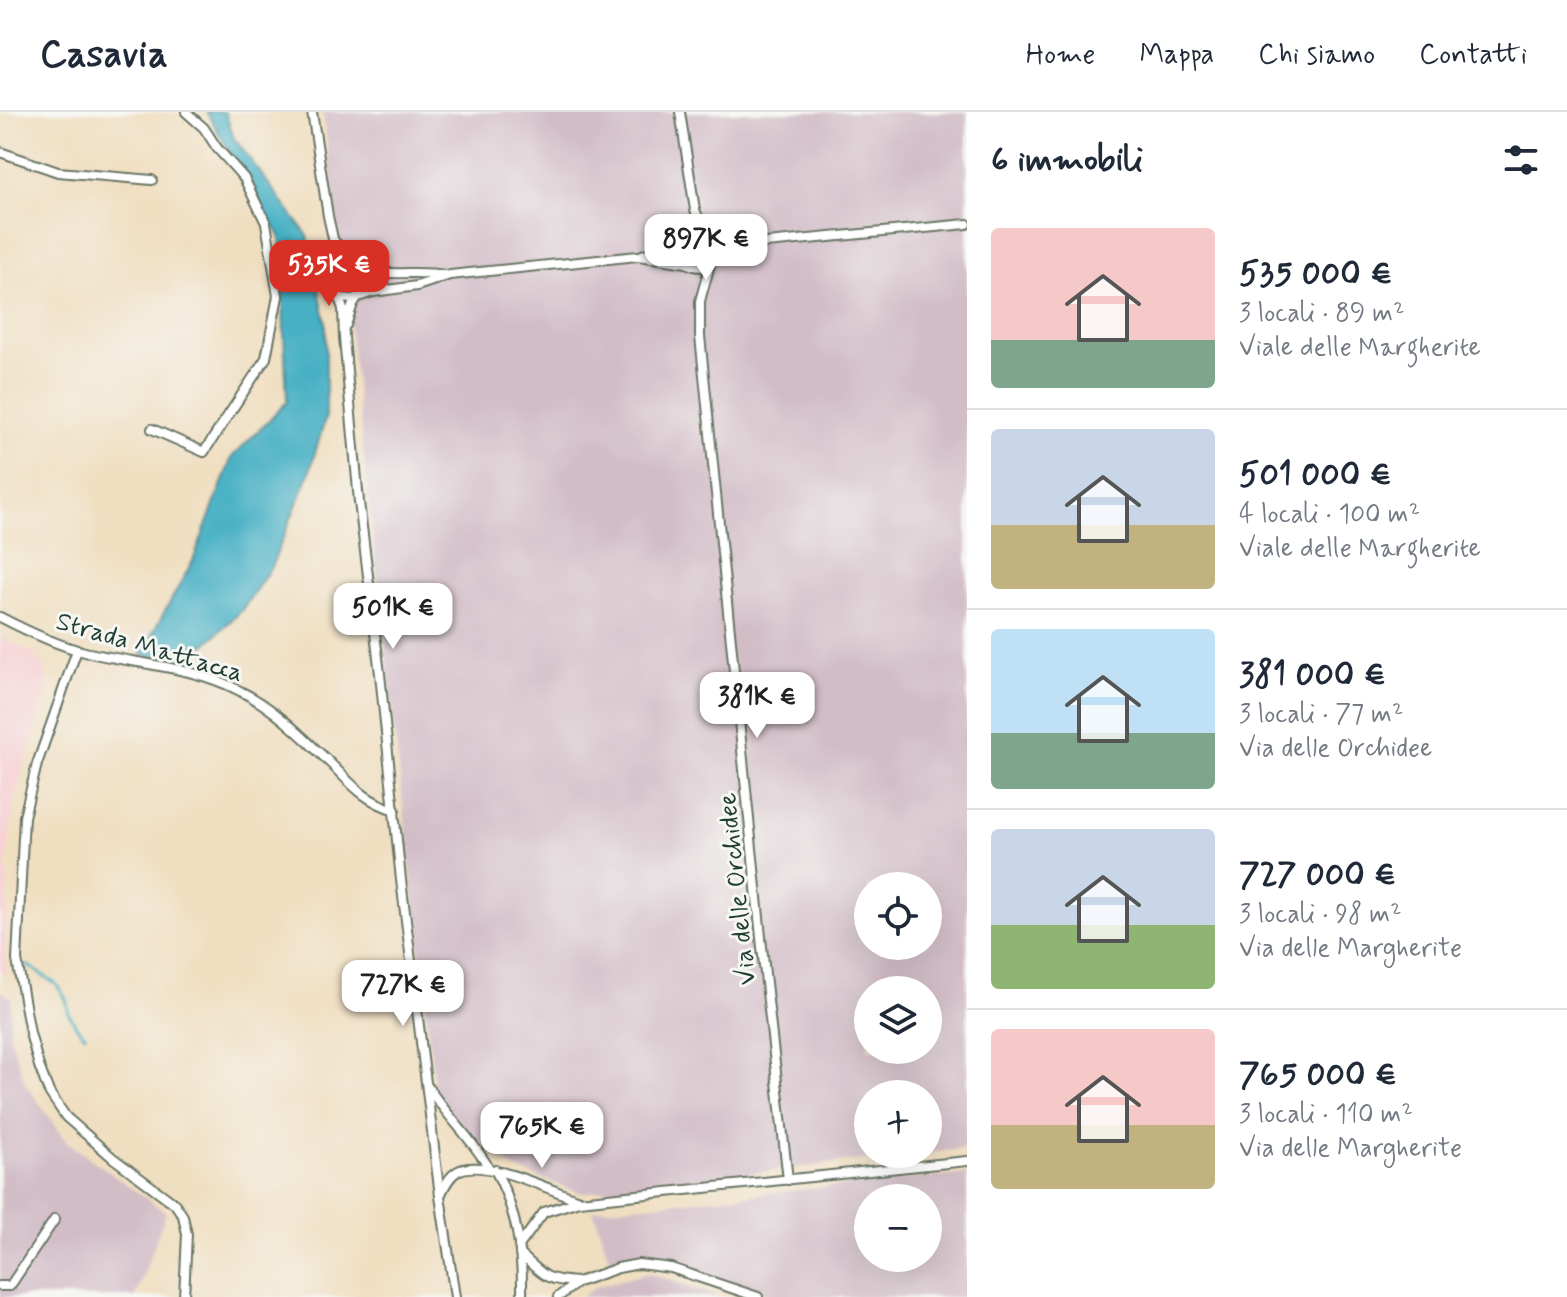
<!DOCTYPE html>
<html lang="it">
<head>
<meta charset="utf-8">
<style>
  body { margin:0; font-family:Mynerve,sans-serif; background:#f2f2f3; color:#1f2937; height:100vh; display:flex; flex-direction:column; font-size:30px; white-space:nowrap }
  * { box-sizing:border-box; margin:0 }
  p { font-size:26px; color:#747a83 }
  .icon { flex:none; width:44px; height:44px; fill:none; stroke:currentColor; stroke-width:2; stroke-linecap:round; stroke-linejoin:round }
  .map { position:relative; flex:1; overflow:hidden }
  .details { display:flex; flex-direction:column; background:#fff; width:600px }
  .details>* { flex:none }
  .tools { position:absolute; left:854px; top:760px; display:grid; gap:16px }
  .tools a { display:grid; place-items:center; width:88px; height:88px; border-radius:50%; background:#fff; box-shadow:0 8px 32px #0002; font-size:40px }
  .price { position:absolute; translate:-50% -68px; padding:0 18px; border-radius:16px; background:#fff; color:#222; font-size:26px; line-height:52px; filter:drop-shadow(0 2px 4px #0008) }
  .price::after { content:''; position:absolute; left:50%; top:48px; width:24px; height:18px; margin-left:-12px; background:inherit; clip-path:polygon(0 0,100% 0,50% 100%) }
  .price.current { background:#d93025; color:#fff }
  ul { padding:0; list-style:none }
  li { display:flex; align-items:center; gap:24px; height:200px; padding:0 24px }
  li+li { border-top:2px solid #e0e1e3 }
  li span { display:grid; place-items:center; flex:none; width:224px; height:160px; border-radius:8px; color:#555 }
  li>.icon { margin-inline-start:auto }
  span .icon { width:96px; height:96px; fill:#fffc; stroke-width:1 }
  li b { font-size:34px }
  h2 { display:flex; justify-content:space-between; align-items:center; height:96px; padding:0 24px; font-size:34px }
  header { display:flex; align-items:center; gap:48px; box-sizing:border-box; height:112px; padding:0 40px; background:#fff; border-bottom:2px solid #e0e1e3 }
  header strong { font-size:38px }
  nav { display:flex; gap:44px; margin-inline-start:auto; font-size:28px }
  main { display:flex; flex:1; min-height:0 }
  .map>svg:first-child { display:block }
  .built { fill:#f7cfd3 }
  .industrial { fill:#d2bdc7; fill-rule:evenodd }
  .water { fill:#47b0c5; stroke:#33767c; stroke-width:2 }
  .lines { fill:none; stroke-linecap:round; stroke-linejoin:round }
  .stream { stroke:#47b0c5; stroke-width:3 }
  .street-casing { stroke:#687565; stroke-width:12 }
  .street { stroke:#fff; stroke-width:8 }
  .labels { text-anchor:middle; stroke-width:6; stroke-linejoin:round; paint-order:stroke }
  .street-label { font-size:26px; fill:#1f3d34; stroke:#f6f6f2 }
</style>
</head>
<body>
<header>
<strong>Casavia</strong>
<nav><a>Home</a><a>Mappa</a><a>Chi siamo</a><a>Contatti</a></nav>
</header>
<main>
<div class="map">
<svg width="967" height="1185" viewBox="0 0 967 1185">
  <rect width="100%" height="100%" fill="#f6f6f2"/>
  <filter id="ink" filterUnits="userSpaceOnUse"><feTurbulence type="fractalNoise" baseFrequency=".0125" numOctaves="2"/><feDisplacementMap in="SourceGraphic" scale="16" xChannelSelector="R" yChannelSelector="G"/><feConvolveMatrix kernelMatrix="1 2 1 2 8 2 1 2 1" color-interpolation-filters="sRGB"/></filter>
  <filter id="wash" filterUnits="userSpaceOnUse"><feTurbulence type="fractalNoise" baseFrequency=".006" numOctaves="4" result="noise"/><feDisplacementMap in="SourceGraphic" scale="32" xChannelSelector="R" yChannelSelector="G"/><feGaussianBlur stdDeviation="1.8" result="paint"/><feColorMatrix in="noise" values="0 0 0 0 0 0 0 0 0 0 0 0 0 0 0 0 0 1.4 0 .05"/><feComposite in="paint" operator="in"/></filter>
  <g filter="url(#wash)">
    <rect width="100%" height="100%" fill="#f0dec0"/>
    <path class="built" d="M 0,525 L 34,542 L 45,556 L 47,563 L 46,577 L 34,621 L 14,686 L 6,754 L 8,769 L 5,841 L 6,862 L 0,859 Z"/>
    <g class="industrial">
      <path d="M 323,0 L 967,0 L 967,1036 L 928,1041 L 928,982 L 868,982 L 868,1042 L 914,1042 L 581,1081 L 515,1057 L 468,1021 L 435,979 L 339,123 ZM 868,774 L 928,774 L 928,834 L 868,834 ZM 868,878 L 928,878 L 928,938 L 868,938 Z"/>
      <path d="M 0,878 L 11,886 L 10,924 L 25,971 L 66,1029 L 166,1101 L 135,1185 L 0,1185 Z"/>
      <path d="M 967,1062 L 967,1185 L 777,1185 L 663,1148 L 637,1143 L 610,1149 L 593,1098 ZM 868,1086 L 928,1086 L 928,1146 L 868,1146 Z"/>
      <path d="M 649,1161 L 719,1185 L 581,1185 L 598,1174 Z"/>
    </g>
    <path class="water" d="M 207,0 L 225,0 L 234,26 L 308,124 L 326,211 L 326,304 L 308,365 L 271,455 L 242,498 L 185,552 L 141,542 L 193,449 L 232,345 L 287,290 L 280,124 L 244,66 Z"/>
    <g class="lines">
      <path class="stream" d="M 27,853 L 56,872 L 66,887 L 69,902 L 76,914 L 85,923"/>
    </g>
  </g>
  <g filter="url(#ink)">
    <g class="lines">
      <defs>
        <g id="street">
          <path d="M 312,0 L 328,104 L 338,149 L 332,172 L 338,183 L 342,186 L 352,187 L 373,180 L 417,174 L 450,163 L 638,144 L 687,151 C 706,162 720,148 711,128"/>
          <path d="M 680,0 L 695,98 L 707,124"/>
          <path d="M 0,40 L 58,60 L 152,68"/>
          <path d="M 335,130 L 356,152"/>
          <path d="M 642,143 L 686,127"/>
          <path d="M 714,144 L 744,133 L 967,112"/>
          <path d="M 711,149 L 700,189 L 700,224 L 762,835 L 788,1068"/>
          <path d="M 687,151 C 680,140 682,122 699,122 C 708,123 703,124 711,128 C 720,132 733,132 743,133"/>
          <path d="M 363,157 C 390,165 418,158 445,163"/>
          <path d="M 335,160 C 348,146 365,152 368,171 L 361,183"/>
          <path d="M 338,183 L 343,197 L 344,226 L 359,390 L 380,562 L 401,768 L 440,1084"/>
          <path d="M 346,213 L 353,192 L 357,186"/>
          <path d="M 152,317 L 204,340 L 266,246 L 278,184 L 266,111 L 244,66 L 217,36 L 204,16 L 186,0"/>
          <path d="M 0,505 C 27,519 56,533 85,540 C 136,552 193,554 240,579 C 273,595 301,623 327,648 C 351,671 362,688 395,698"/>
          <path d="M 77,538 L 37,652 L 24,705 L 17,848 L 30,921 L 39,954 L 49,980 L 66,1005 L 113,1046 L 175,1092 L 183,1104 L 187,1122 L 184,1185"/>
          <path d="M 428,975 C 447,1004 472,1027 489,1056"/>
          <path d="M 495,1058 C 516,1096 523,1141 522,1185"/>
          <path d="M 519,1134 L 544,1100 L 579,1089 L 967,1049"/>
          <path d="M 520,1142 C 544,1163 543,1168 577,1170"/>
          <path d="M 0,1174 L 10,1174 L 55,1107"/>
          <path d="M 455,1185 L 440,1084 C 444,1075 449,1064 458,1059 C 483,1045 552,1079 579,1088"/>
          <path d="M 558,1185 L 578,1170 L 618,1156 L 639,1152 L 671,1156 L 758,1185"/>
        </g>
      </defs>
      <use href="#street" class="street-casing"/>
      <use href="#street" class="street"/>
    </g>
  </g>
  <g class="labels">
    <g class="street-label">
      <text transform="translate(150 534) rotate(16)" y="9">Strada Mattacca</text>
      <text transform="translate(736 777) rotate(-96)" y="9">Via delle Orchidee</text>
    </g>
  </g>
</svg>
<div class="tools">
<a><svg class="icon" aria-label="locate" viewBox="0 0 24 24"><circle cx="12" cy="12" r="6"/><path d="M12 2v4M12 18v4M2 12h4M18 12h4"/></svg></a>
<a><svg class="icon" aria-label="layers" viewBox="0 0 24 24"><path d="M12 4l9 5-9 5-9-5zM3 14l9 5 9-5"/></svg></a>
<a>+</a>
<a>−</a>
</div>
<b class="price" style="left:706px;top:170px">897K €</b>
<b class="price current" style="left:329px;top:196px">535K €</b>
<b class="price" style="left:393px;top:539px">501K €</b>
<b class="price" style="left:757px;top:628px">381K €</b>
<b class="price" style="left:403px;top:916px">727K €</b>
<b class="price" style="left:542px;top:1058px">765K €</b>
</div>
<section class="details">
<h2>6 immobili<svg class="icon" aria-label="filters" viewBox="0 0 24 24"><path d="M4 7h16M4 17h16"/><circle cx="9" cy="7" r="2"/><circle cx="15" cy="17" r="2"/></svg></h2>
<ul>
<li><span style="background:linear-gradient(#f6c9c9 70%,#7fa58c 0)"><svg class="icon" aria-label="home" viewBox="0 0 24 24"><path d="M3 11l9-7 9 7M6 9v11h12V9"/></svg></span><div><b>535 000 €</b><p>3 locali · 89 m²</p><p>Viale delle Margherite</p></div></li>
<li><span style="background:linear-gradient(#c9d6e8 60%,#c2b280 0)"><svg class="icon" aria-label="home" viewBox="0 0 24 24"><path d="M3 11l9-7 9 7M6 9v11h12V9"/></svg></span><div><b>501 000 €</b><p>4 locali · 100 m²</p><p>Viale delle Margherite</p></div></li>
<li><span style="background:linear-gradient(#bfe0f5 65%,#7fa58c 0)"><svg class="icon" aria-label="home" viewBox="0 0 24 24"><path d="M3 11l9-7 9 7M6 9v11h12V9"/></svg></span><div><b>381 000 €</b><p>3 locali · 77 m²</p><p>Via delle Orchidee</p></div></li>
<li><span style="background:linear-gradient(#c9d6e8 60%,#8fb573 0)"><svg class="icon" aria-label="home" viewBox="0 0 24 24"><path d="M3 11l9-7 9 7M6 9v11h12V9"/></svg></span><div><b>727 000 €</b><p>3 locali · 98 m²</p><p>Via delle Margherite</p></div></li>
<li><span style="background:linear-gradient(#f6c9c9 60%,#c2b280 0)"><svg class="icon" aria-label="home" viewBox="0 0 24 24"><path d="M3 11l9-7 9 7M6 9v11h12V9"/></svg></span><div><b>765 000 €</b><p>3 locali · 110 m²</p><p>Via delle Margherite</p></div></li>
</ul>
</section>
</main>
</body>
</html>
